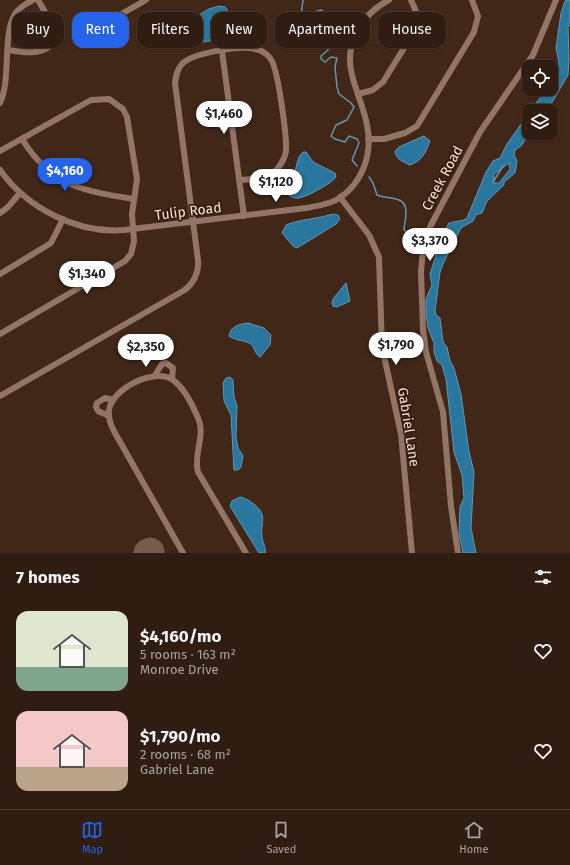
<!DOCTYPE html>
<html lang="en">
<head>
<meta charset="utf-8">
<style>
  body { margin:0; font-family:"Fira Sans",sans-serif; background:#38261b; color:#f1f3f6; height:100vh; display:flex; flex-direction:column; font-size:15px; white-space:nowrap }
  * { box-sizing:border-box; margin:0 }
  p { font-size:13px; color:#a8a29f }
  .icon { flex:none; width:22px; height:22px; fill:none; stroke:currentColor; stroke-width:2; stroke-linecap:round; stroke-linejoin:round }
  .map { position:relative; height:553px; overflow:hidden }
  .panel { display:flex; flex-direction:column; background:#301d12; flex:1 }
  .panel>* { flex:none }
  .hud { position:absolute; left:12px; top:12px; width:546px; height:36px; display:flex; gap:8px }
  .buttons { position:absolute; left:522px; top:60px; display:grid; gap:8px }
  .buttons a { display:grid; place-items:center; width:36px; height:36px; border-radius:8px; background:#301d12; box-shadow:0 1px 3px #0004,0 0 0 1px #4b3b32; font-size:20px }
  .price { position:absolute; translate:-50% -34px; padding:0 9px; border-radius:14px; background:#fff; color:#222; font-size:13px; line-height:26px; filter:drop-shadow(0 1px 2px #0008) }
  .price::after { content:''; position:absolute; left:50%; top:24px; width:12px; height:9px; margin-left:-6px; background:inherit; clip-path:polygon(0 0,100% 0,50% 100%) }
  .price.current { background:#2563eb; color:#fff }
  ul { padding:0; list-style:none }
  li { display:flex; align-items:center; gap:12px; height:100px; padding:0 16px }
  li span { display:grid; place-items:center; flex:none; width:112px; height:80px; border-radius:12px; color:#555 }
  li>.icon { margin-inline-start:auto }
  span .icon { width:48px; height:48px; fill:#fffc; stroke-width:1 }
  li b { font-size:17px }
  h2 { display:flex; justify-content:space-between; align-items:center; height:48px; padding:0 16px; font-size:17px }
  .pill { padding:0 14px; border-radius:12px; background:#301d12; box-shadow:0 1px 3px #0004,0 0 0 1px #4b3b32; font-size:14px; line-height:36px }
  .pill.current { background:#2563eb; color:#fff }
  .tab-bar { display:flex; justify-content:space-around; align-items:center; height:56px; border-top:1px solid #4b3b32; background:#301d12; font-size:11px; color:#a8a29f }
  .tab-bar a { display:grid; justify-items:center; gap:2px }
  .tab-bar .current { color:#2563eb }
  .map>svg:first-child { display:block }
  .water { fill:#29769e; stroke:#6596af; fill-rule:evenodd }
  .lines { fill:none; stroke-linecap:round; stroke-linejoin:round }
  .stream { stroke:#6596af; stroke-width:1.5 }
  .runway { stroke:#745d4f; stroke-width:29 }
  .minor { stroke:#927565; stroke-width:6 }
  .labels { text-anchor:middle; stroke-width:3.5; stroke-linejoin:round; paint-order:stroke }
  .street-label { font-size:14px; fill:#f1e0d6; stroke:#361d0f }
</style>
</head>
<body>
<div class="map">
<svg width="570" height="553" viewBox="0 0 570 553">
  <rect width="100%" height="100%" fill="#402718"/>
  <g class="water">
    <path d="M 570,0 L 570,25 L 568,27 L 569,58 L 568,75 L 547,111 L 530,111 L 547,89 L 551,89 L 552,74 L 555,71 L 559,62 L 556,48 L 561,13 L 565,1 Z"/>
    <path d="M 219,6 L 225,7 C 231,15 240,29 230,37 L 204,42 L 200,27 L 195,23 L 194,18 L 209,9 Z"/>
    <path d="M 529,113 L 530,133 L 521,146 L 515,150 L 514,155 L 517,161 L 515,173 L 504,182 L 504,185 L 487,201 L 482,213 L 476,215 L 473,221 L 461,228 L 443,264 L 440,272 L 435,311 L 436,315 L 440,318 L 443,342 L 447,347 L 450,361 L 454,368 L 461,394 L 469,452 L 474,472 L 471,528 L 476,553 L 463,553 L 459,534 L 460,507 L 464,498 L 462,475 L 454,452 L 446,379 L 442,365 L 437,361 L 434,352 L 434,343 L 428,328 L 426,314 L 426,299 L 432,285 L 430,274 L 442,236 L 449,223 L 464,220 L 467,218 L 486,172 L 493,161 L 500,158 L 507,144 ZM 509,163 L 510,169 L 499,183 L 494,183 L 494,174 Z"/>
    <path d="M 424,136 L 430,141 C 426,152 422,161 410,165 C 404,162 396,160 395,151 L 399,147 Z"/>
    <path d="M 303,152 L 306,152 L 313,162 L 335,173 L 336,177 C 331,184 308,196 299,198 C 294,199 288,195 284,192 L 283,187 L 294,174 L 299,157 Z"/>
    <path d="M 333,214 L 338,215 L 340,219 L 336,224 L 297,248 L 293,246 L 282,233 L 286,225 C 301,219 317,219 333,214 Z"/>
    <path d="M 346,283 L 350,301 L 337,307 L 333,306 L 332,303 L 333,299 Z"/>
    <path d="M 248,323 L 264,328 L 271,335 L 270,345 L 260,357 C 254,353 255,348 251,344 C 245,340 236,341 229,336 C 230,326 240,324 248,323 Z"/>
    <path d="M 230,377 L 233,380 L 234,397 L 237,406 L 236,438 L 238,448 L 243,456 L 241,467 L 238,470 L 234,470 L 231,415 L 224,401 L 223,383 L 226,378 Z"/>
    <path d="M 240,497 C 246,498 250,501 255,505 C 268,516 260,522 262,537 C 263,543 266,548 265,553 L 259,553 L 230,506 L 232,501 Z"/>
  </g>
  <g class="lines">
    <g class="stream">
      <path d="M 303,0 L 300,23 L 304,26 L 308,26 L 317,11 L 322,10 L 323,26 L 330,44 L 328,50 L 321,56 L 321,59 L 325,62 L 331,57 L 337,58 L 335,67 L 337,87 L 339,94 L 351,103 L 354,107 L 347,120 L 336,125 L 331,136 L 335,139 L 345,142 L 349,136 L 357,139 L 359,143 L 352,160 L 357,166"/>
      <path d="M 369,177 L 373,183 L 377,195 C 384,198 389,197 396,199 C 411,202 405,219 404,229 C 406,233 416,242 420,244"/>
      <path d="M 493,182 L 503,166"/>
      <path d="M 427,247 L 436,255"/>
    </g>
    <path class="runway" d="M 148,553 L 150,552"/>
    <g class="minor">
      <path d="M 104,24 L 146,0"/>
      <path d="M 8,50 C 16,51 26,53 34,52 C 45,51 61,43 56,31 L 38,0"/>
      <path d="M 222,51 L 244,216"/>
      <path d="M 358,94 L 373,90 L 383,82 L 414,32 L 418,16 L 411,0"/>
      <path d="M 0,103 C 12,78 1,31 17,11 C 22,6 27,3 33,0"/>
      <path d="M 22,139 C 51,186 83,191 134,199"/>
      <path d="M 368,139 L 384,139 L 405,133 L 417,126 L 474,32 L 478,16 L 472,0"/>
      <path d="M 0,151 L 91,100 L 109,99 L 123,109 L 127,117 L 137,179 L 132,214 L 134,241 L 131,254 L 125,261 L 0,334"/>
      <path d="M 0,170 C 27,208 77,234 124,230 L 306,208 C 316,206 328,205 338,199 C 363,183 373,153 367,125 C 364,108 356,92 352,75 C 344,44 361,14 389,0"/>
      <path d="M 340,197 L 369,235 L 379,257 L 382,347 L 401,434 L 412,553"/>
      <path d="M 0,213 L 8,207 L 20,193"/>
      <path d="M 0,274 L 51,243 L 63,219"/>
      <path d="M 155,375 L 162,364 L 166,363 L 173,368 L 172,379"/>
      <path d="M 0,396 L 183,291 C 194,284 199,272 198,260 L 175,83 C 176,76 177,69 182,64 C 192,53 241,45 255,49 C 261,50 267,54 270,58 C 278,66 287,138 286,151 C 285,157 282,163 278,168 C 269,179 253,179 239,180"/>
      <path d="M 109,416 L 98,411 L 96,407 L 97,403 L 105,398 L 113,400"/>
      <path d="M 183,553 L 115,433 C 111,426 108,419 109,410 C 112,389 154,367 173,380 C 184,388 193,406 198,418 C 206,435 193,454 198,472 L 246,553"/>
      <path d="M 458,553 L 451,506 L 443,412 L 426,352 L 423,330 L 421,272 L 423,248 L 430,227 L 480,132 L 533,55 L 556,0"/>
    </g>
  </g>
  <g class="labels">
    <g class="street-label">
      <text transform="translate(442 178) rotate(-62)" y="5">Creek Road</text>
      <text transform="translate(188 211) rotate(-7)" y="5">Tulip Road</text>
      <text transform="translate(409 427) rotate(81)" y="5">Gabriel Lane</text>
    </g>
  </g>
</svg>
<div class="buttons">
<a><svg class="icon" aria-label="locate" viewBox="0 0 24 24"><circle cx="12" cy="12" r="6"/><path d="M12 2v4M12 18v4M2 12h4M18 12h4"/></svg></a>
<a><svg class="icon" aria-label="layers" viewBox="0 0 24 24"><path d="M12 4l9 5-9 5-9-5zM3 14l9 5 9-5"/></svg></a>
</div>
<b class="price" style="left:224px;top:135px">$1,460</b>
<b class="price current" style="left:65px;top:192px">$4,160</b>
<b class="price" style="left:276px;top:203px">$1,120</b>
<b class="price" style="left:430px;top:262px">$3,370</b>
<b class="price" style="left:87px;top:295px">$1,340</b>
<b class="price" style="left:396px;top:366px">$1,790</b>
<b class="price" style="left:146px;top:368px">$2,350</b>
<div class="hud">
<a class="pill">Buy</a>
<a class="pill current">Rent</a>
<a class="pill">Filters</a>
<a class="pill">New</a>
<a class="pill">Apartment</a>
<a class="pill">House</a>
</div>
</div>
<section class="panel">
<h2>7 homes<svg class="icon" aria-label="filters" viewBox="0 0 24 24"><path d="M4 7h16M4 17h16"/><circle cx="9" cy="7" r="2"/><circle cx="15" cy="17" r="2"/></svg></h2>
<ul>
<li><span style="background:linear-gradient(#dfe7d0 70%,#7fa58c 0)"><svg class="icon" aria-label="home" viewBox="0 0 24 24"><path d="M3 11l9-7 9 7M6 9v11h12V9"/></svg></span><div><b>$4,160/mo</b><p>5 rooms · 163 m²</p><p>Monroe Drive</p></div><svg class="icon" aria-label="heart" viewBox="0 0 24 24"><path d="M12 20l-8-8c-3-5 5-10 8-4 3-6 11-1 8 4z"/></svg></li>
<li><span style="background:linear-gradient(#f6c9c9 70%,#b9a48a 0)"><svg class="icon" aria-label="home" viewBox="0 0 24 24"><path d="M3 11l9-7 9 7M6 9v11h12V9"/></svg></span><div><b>$1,790/mo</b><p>2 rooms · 68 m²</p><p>Gabriel Lane</p></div><svg class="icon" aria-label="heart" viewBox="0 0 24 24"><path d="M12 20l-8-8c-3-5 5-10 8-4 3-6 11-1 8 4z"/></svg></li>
</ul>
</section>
<nav class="tab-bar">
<a class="current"><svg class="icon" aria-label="map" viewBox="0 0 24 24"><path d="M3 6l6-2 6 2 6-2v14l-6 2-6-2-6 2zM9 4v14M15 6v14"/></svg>Map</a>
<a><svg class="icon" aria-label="saved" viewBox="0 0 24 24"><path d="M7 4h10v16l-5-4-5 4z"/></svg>Saved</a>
<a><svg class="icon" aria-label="home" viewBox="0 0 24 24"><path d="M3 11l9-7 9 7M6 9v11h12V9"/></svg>Home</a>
</nav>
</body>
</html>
